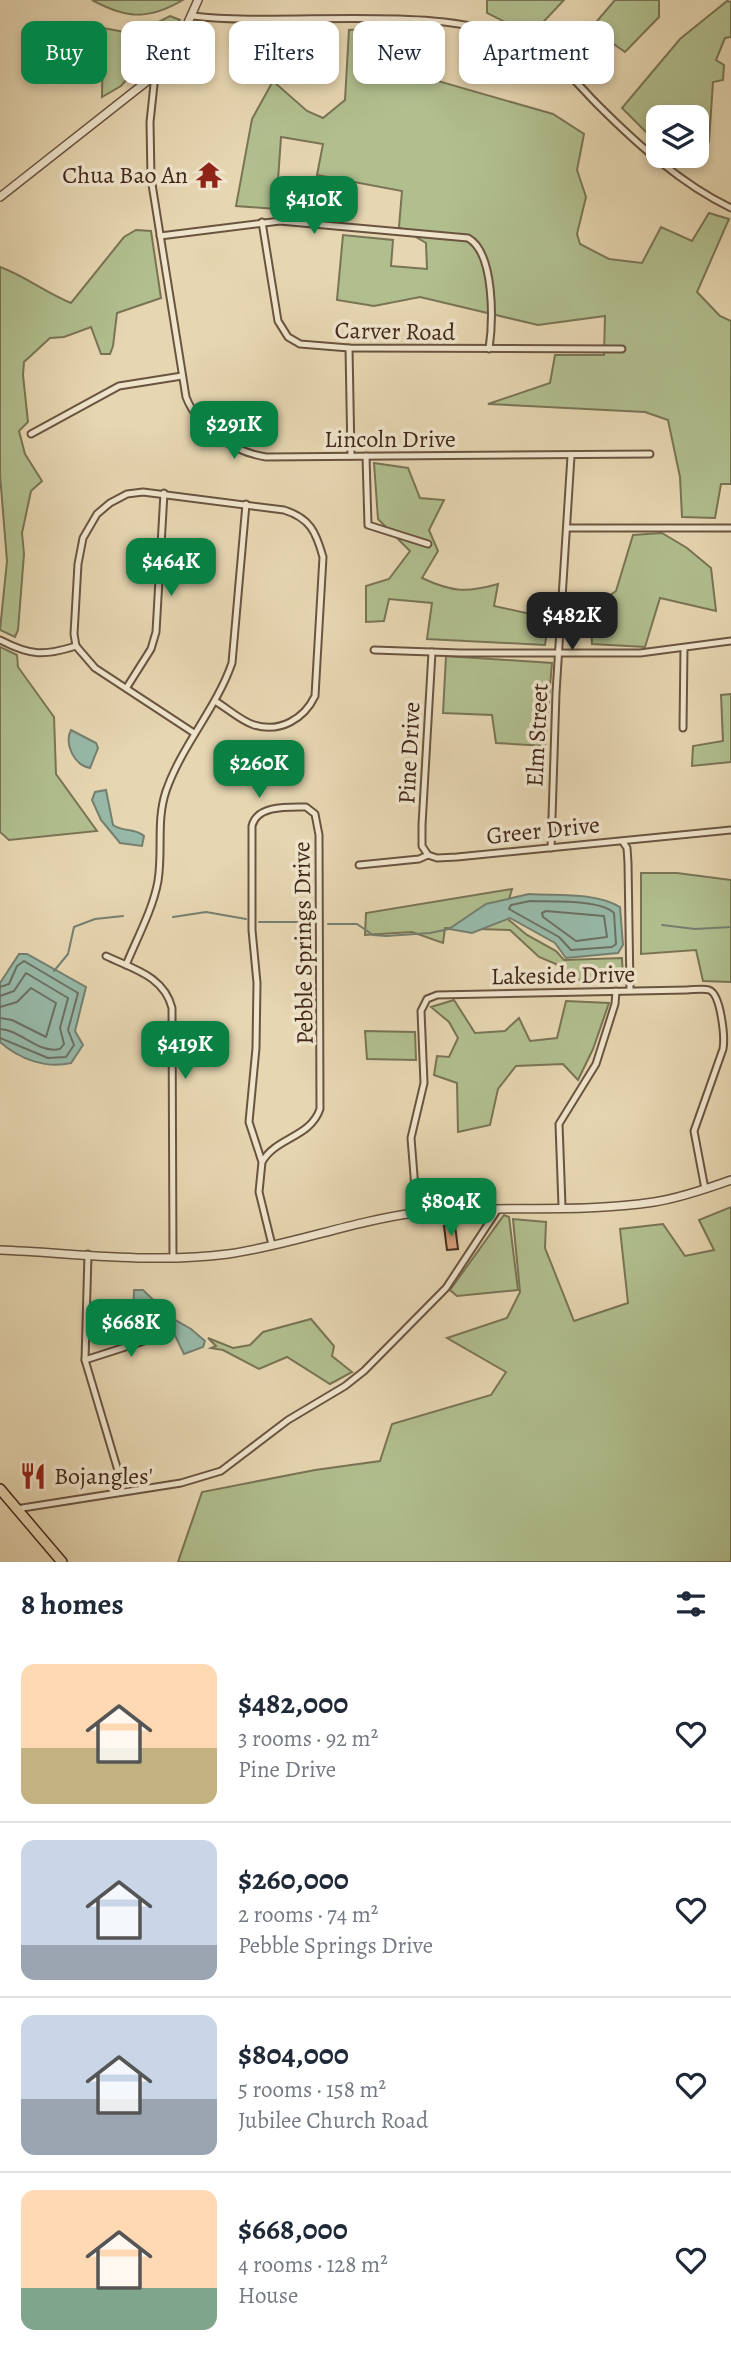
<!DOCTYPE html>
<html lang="en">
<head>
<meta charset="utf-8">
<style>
  body { margin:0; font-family:Alegreya,serif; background:#f2f2f3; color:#1f2937; height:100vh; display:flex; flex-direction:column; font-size:26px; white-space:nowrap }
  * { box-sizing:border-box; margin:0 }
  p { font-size:23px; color:#747a83 }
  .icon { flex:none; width:38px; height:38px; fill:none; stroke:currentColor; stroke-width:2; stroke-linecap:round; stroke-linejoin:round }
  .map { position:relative; height:1562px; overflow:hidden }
  .panel { display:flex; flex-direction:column; background:#fff; flex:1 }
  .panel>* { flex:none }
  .hud { position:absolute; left:21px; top:21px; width:690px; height:63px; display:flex; gap:14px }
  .controls { position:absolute; left:646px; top:105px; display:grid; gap:14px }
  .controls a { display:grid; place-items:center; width:63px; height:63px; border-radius:14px; background:#fff; box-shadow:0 4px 10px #0003; font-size:35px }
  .price { position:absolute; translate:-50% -60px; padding:0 16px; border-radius:14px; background:#0b8043; color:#fff; font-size:23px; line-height:46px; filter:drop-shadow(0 2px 4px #0008) }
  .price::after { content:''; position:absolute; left:50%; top:42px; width:21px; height:16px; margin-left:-10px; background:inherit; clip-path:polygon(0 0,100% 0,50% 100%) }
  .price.active { background:#222; color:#fff }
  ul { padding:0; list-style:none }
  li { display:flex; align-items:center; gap:21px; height:175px; padding:0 21px }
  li+li { border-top:2px solid #e0e1e3 }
  li span { display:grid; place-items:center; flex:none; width:196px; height:140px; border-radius:14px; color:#555 }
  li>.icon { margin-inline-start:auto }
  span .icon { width:84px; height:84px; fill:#fffc; stroke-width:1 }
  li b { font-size:30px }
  h2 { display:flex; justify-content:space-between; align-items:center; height:84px; padding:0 21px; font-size:30px }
  .tag { padding:0 24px; border-radius:14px; background:#fff; box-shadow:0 4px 10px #0003; font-size:24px; line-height:63px }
  .tag.active { background:#0b8043; color:#fff }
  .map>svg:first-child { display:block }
  .green { fill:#b1bf8f; stroke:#797455; stroke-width:2 }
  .water { fill:#97b9a8; stroke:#757f70; stroke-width:2 }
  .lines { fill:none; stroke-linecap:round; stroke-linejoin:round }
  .shore { stroke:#6c7062; stroke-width:2 }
  .stream { stroke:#757f70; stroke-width:2 }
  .building { fill:#e0a780; stroke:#41281b; stroke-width:2 }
  .minor-casing { stroke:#6a5440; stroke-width:9 }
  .tertiary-casing { stroke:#6a5440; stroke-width:10 }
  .primary-casing { stroke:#41281b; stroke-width:12 }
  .minor { stroke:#efe4cc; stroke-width:5 }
  .tertiary { stroke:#efe4cc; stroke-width:7 }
  .primary { stroke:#e6d6b1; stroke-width:9 }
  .labels { text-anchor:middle; stroke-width:7; stroke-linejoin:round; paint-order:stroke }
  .poi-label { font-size:24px; fill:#41281b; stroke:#efe4cc; text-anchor:end }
  .street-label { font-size:24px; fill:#41281b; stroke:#efe4cc }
</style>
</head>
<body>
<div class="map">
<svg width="731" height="1562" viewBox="0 0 731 1562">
  <rect width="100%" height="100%" fill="#e6d6b1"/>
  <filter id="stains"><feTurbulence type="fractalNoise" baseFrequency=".00286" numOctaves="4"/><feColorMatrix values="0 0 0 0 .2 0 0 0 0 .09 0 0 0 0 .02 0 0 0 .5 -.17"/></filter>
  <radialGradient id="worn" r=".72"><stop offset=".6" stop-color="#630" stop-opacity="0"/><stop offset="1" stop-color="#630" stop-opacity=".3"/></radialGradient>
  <g class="green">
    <path d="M 92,0 L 183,0 C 149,20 127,19 92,0 Z"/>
    <path d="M 487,0 L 564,0 L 531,35 L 487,13 Z"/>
    <path d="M 615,0 L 659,0 L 659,17 L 625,52 L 591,28 Z"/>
    <path d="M 727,1 L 731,2 L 731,37 L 725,38 L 716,60 L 724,65 L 723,80 L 713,82 L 709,141 L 697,132 L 696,117 L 658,117 L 658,128 L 647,133 L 622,108 L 680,39 Z"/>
    <path d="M 170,16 L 180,20 L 121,86 L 102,97 L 103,28 L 135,34 Z"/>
    <path d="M 391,28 L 391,49 L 410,73 L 553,114 L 584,134 L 577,170 L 586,197 L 577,234 L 580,244 L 609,259 L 642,263 L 661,227 L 692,241 L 709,213 L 729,219 L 697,292 L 720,316 L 731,321 L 731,484 L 721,484 L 715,518 L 682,517 L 680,477 L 668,420 L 645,412 L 488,404 L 550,383 L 555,355 L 604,355 L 605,316 L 538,325 L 420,297 L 374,306 L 337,300 L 343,235 L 393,240 L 391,266 L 427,269 L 426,243 L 399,227 L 402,191 L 317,175 L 323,144 L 281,137 L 276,209 L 236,206 L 252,119 L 273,81 L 307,111 L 323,118 L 345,100 L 349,30 Z"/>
    <path d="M 136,230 L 151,231 L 161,298 L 117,313 L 113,346 L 110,354 L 101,354 L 91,327 L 64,337 L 50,338 L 24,362 L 23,375 L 28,422 L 19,431 L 25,454 L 42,481 L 31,491 L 22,533 L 24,554 L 18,630 L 15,637 L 0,630 L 7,561 L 0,475 L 0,267 C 25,276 46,293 71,303 L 124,237 Z"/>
    <path d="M 374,463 L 408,468 L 420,498 L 444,500 L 429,530 L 438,551 L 422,578 C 452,592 466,593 498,584 L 494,606 L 549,618 L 545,645 L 427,639 L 432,603 L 389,599 L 384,621 L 366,622 L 366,586 L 389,579 L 410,551 L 378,519 Z"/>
    <path d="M 662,533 L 687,548 L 711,568 L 716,611 L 660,598 L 645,647 L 592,644 L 591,623 L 573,619 L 577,603 L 602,601 L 616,591 L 633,535 Z"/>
    <path d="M 0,647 L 17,655 L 18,667 L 54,717 L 56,774 L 97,831 L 9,840 L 0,832 Z"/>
    <path d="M 446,656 L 552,663 L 545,746 L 496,743 L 492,715 L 443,713 Z"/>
    <path d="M 731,694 L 731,762 L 692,766 L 693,746 L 723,741 L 721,695 Z"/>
    <path d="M 641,873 L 677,873 L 731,880 L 731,982 L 703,981 L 696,950 L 641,954 Z"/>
    <path d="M 512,889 L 504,916 L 527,935 L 556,951 L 564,960 L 622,958 L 623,978 L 585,982 L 568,978 L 556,964 L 539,957 L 510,930 L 445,928 L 443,943 L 412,932 L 365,935 L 366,913 Z"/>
    <path d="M 454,1000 L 475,1033 L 505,1031 L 519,1018 L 530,1041 L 557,1038 L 566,1001 L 609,1003 L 593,1049 L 578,1080 L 563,1064 L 516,1066 L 498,1089 L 490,1125 L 458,1132 L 457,1083 L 434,1075 L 437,1056 L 449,1057 L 458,1038 L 449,1022 L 431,1007 Z"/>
    <path d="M 365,1031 L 415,1032 L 416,1060 L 367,1059 Z"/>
    <path d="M 731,1207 L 731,1562 L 178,1562 L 202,1492 L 315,1470 L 380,1461 L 392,1424 L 491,1395 L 506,1372 L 447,1338 L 507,1318 L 520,1292 L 513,1219 L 546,1222 L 545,1248 L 574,1321 L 628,1303 L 620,1229 L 663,1224 L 685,1256 L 714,1250 L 699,1220 Z"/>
    <path d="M 504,1215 L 509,1217 L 518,1290 L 457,1296 L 450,1290 Z"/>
    <path d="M 311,1319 L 334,1346 L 332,1356 L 352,1372 L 330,1384 L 287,1357 L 259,1369 L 223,1350 L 211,1348 L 216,1346 L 208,1338 L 233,1348 L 250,1345 L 263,1332 Z"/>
  </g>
  <g class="water">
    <path d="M 71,730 L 96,743 L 98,748 L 90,768 C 74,765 64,744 71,730 Z"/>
    <path d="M 106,790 L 113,825 C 122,832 136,828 144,836 L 142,846 L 120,843 L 101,820 L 92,800 L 95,792 Z"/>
    <path d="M 529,894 C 558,896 594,892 620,907 L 623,945 L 618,953 L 566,958 L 555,943 L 510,918 L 472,933 L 449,929 L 486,904 Z"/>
    <path d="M 19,954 L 27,954 L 86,987 L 75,1031 L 83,1045 L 71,1063 C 46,1069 19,1059 0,1042 L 0,983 Z"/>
    <path d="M 134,1290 L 143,1290 L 172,1318 L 191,1329 L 205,1341 L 203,1347 L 184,1354 L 168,1321 L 147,1331 L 133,1328 Z"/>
  </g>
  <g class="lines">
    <g class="shore">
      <path d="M 530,901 C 550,902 600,899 614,913 L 616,944 L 612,947 L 571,950 L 559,937 L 509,909 L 511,905 Z"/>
      <path d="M 546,911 L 604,916 L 607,937 L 576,941 L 543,917 L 542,913 Z"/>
      <path d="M 0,987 L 9,984 L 17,966 L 24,961 L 78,993 L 68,1030 L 74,1045 L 66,1057 L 48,1058 L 0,1038"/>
      <path d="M 0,996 L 14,991 L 26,973 L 68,998 L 60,1028 L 64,1044 L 60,1049 C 38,1054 21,1030 0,1029"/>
      <path d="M 0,1007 L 17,1002 L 31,988 L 56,1003 L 46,1037 L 12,1020 L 0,1018"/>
    </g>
    <g class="stream">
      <path d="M 173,917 L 206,912 L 246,919"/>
      <path d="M 259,922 L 314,922"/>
      <path d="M 328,924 L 357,924 L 373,935 L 386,936 L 430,933 L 449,929"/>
      <path d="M 662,925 L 695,929 L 731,927"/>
      <path d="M 54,971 L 68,954 L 74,927 L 95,919 L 123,916"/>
    </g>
  </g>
  <path class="building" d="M 455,1225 L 458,1249 L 447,1250 L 444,1226 Z"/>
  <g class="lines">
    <defs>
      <g id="minor">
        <path d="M 193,16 C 291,28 451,0 535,47 C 560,61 577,84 597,104 C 636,143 681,184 731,208"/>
        <path d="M 155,75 L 150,122 L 151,178 L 186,397 C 198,428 233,452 266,457 L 650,454"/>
        <path d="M 262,222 L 278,321 L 288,337 L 300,344 L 349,348 L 622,349"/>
        <path d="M 160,236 L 280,221 L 468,238 C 495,253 493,322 489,349"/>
        <path d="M 349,348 L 351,456"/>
        <path d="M 31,434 L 119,386 L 182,376"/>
        <path d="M 366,456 L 368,525 L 428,544"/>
        <path d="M 567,528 L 731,528"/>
        <path d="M 0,640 C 31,656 44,656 76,646"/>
        <path d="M 374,650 L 460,653 L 640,653 L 731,641"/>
        <path d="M 127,687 L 151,649 L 156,632 L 164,493"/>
        <path d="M 683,728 L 684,648"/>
        <path d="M 194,733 L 95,668 L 76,646 L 74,634 L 78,564 L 83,538 L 97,514 L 110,503 L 127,494 L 143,492 L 284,510 C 310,518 316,532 323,557 L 315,696 C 304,719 280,733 254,725 C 241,721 227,708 215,701"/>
        <path d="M 623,842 L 627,848 L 628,863 L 630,990"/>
        <path d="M 551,848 L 556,693 L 571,456"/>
        <path d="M 428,855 L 422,846 L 422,825 L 432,652"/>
        <path d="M 359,865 L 419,859 L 428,855 L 437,858 L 457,857 L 731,830"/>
        <path d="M 106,956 C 133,969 164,976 172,1008 L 173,1258"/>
        <path d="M 126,965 C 137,938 153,909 158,881 C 163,850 156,821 166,791 C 182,745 216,709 232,663 L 246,504"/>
        <path d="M 262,1162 C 276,1137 310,1138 320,1109 L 319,835 L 315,814 L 306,807 C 288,807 257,805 252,826 L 252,930 L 257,983 L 256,1048 L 249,1122 L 262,1162 L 259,1192 L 272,1245"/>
        <path d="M 562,1206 L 559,1124 L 596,1064 L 615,1004 L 616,991"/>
        <path d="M 417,1213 L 411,1138 L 424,1083 L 421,1011 L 427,999 L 437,995 L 687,990 C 693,990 703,988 709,990 C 721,994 725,1037 723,1049 L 694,1131 L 705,1189"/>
        <path d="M 88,1254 L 85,1360 L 122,1484"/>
        <path d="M 85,1360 L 169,1333"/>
        <path d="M 16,1509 L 181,1483 L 221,1471 L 288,1420 L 345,1386 L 364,1371 L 446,1288 L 498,1209"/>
      </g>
      <g id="tertiary">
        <path d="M 0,197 L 155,75 L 182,36 L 198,0"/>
        <path d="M 0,1250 C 75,1253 153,1264 228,1254 C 292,1245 352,1221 415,1213 C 494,1204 576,1214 654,1202 C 680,1198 706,1189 731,1180"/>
      </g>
      <path id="primary" d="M 0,1489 L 62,1562"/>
    </defs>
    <use href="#minor" class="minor-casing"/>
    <use href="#tertiary" class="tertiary-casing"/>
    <use href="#primary" class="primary-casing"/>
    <use href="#minor" class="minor"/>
    <use href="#tertiary" class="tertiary"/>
    <use href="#primary" class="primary"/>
  </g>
  <defs>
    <symbol id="temple-bare" viewBox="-9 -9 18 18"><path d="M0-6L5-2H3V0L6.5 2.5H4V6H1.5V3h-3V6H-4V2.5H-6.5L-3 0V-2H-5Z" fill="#8f2418" stroke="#efe4cc" stroke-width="2.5" paint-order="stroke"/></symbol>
    <symbol id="restaurant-bare" viewBox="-9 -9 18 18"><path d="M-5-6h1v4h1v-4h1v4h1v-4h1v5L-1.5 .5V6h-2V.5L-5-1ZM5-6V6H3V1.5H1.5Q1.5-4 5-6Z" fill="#8f2418" stroke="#efe4cc" stroke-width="2.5" paint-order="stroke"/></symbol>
  </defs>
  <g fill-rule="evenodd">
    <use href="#temple-bare" x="190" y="156" width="38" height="38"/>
    <use href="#restaurant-bare" x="14" y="1457" width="38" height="38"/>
  </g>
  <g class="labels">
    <g class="poi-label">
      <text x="188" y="183">Chua Bao An</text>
      <text x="54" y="1484" text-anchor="start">Bojangles'</text>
    </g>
    <g class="street-label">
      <text transform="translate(395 331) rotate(1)" y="8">Carver Road</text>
      <text x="390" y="447">Lincoln Drive</text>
      <text transform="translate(537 735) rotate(-87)" y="8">Elm Street</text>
      <text transform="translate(409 753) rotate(-87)" y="8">Pine Drive</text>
      <text transform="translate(543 830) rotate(-6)" y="8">Greer Drive</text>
      <text transform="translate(303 943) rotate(-91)" y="8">Pebble Springs Drive</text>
      <text transform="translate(563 975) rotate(-1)" y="8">Lakeside Drive</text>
    </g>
  </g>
  <rect width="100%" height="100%" filter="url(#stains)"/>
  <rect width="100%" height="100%" fill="url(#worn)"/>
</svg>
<div class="controls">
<a><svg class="icon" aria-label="layers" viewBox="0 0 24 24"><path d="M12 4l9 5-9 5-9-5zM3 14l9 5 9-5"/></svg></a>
</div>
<b class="price" style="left:314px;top:236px">$410K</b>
<b class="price" style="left:234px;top:461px">$291K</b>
<b class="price" style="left:171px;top:598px">$464K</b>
<b class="price active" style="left:572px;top:652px">$482K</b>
<b class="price" style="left:259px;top:800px">$260K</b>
<b class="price" style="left:185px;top:1081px">$419K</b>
<b class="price" style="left:451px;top:1238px">$804K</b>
<b class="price" style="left:131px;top:1359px">$668K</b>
<div class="hud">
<a class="tag active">Buy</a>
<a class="tag">Rent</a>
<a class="tag">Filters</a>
<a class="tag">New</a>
<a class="tag">Apartment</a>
</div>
</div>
<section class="panel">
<h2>8 homes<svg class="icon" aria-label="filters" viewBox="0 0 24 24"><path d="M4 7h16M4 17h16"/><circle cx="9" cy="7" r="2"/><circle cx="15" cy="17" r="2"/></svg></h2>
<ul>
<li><span style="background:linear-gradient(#ffd9b3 60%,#c2b280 0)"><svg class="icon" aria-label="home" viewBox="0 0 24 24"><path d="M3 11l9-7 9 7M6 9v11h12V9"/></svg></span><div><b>$482,000</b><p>3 rooms · 92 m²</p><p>Pine Drive</p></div><svg class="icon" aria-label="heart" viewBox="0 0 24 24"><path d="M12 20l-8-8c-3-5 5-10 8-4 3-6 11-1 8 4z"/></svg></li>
<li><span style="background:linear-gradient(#c9d6e8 75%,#9aa5b1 0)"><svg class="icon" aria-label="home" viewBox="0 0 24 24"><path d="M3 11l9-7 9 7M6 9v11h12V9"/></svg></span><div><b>$260,000</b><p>2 rooms · 74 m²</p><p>Pebble Springs Drive</p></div><svg class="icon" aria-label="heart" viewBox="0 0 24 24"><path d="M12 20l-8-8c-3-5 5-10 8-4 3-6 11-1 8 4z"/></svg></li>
<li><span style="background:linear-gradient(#c9d6e8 60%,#9aa5b1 0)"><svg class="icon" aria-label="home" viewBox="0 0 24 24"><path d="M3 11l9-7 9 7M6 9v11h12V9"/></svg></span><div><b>$804,000</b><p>5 rooms · 158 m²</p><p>Jubilee Church Road</p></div><svg class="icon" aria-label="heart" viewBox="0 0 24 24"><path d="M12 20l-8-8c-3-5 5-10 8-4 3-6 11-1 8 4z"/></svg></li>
<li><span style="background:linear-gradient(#ffd9b3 70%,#7fa58c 0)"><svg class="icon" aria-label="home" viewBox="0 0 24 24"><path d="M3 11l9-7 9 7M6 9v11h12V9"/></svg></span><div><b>$668,000</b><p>4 rooms · 128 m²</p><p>House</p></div><svg class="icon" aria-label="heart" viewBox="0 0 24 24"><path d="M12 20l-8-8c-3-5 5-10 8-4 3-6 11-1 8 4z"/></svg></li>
</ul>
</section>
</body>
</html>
